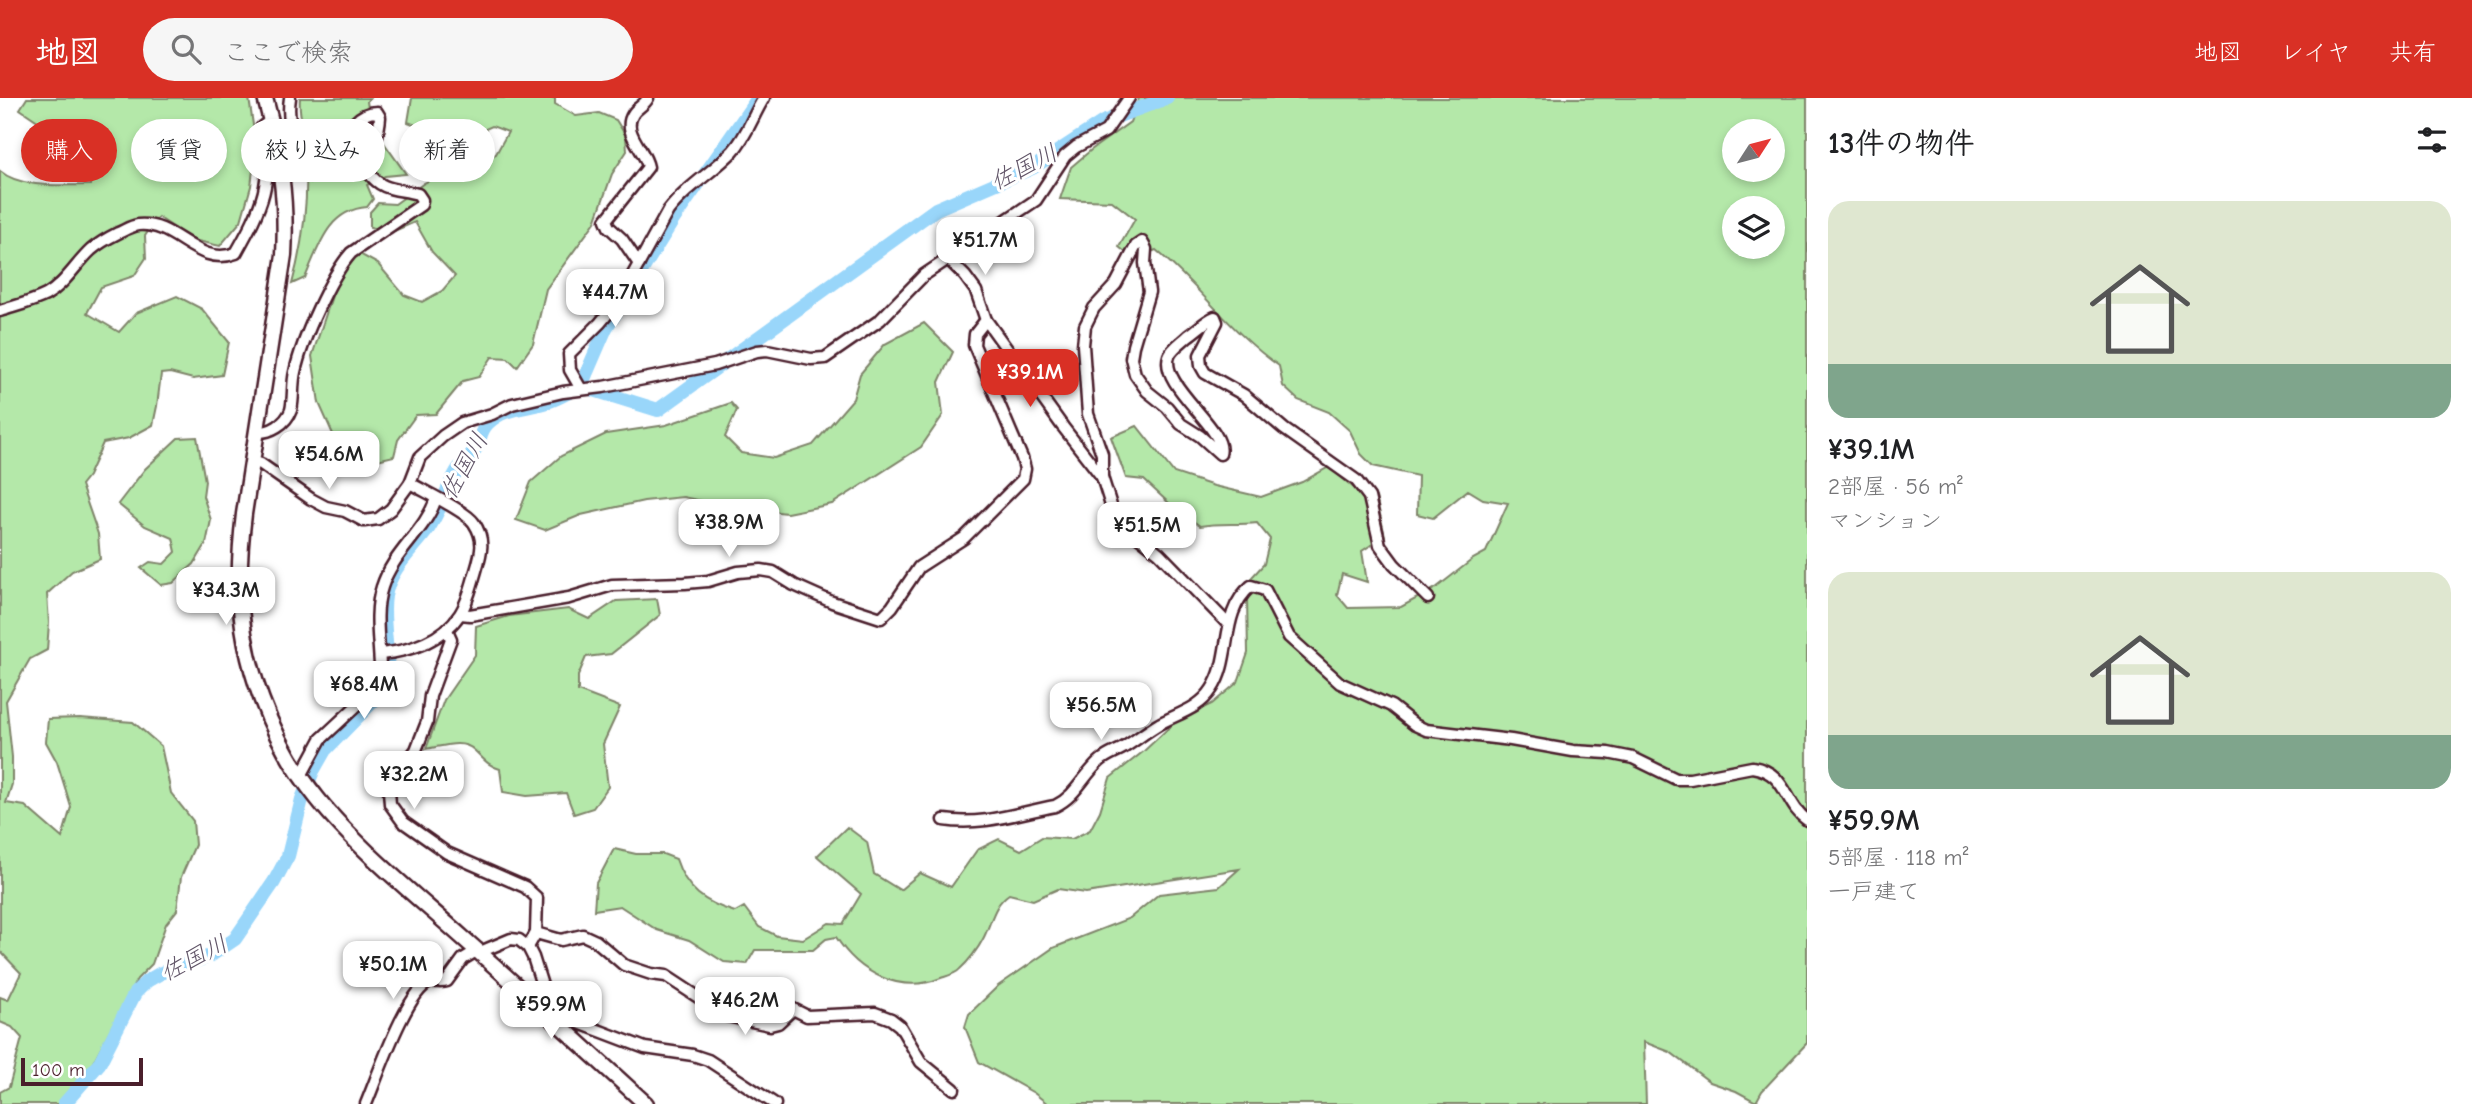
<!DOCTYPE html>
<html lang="ja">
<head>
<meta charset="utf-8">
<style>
  body { margin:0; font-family:"Comic Neue","Klee One",sans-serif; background:#f6f6f6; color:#202124; height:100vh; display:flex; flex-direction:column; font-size:26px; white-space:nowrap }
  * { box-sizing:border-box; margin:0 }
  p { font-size:23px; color:#757577 }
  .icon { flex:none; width:38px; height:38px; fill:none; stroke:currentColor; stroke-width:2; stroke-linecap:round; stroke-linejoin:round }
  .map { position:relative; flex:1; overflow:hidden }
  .details { display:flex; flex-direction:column; background:#fff; width:665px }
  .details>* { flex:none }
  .guide { position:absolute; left:21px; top:21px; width:665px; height:63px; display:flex; gap:14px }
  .needle { width:46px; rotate:54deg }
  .controls { position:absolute; left:1722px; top:21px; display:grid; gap:14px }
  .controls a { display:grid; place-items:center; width:63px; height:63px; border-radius:50%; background:#fff; box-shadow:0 4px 10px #0003; font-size:35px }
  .scale { position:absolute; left:21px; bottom:18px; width:122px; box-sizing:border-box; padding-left:7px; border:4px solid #4a1f2b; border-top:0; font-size:19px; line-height:24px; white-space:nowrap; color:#4a1f2b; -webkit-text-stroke:5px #fff; paint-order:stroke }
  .price { position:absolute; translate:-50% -60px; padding:0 16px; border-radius:14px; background:#fff; color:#222; font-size:23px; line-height:46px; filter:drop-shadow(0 2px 4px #0008) }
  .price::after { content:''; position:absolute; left:50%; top:42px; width:21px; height:16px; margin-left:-10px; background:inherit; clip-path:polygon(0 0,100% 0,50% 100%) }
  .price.current { background:#d93025; color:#fff }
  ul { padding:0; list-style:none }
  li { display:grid; align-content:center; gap:14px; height:371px; padding:0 21px }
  li span { display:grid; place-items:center; height:217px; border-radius:21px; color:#555 }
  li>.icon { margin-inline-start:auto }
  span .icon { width:126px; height:126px; fill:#fffc; stroke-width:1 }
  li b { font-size:30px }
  h2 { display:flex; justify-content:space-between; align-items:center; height:84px; padding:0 21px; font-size:30px }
  .chip { padding:0 24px; border-radius:32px; background:#fff; box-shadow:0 4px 10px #0003; font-size:24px; line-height:63px }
  .chip.current { background:#d93025; color:#fff }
  header { display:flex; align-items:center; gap:42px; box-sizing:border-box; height:98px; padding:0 35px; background:#d93025; color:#fff }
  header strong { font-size:33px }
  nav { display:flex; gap:38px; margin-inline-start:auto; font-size:24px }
  .search { width:490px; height:63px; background:#f6f6f6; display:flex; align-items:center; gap:18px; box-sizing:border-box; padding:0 24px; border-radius:38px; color:#757577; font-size:26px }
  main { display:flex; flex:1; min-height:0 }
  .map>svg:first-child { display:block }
  .green { fill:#b4e8a9; stroke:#7f846a; stroke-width:2; fill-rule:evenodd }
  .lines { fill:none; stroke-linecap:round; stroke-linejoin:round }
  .river { stroke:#99d6fa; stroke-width:14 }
  .street-casing { stroke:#4a1f2b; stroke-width:15 }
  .secondary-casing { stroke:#4a1f2b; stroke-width:19 }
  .street { stroke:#fff; stroke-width:10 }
  .secondary { stroke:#fff; stroke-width:14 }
  .labels { text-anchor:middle; stroke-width:6; stroke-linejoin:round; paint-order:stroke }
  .water-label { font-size:24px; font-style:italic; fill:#625669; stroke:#fff }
</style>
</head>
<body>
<header>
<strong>地図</strong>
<div class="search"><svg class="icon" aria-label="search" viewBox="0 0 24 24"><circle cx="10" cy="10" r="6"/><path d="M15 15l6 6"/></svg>ここで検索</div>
<nav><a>地図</a><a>レイヤ</a><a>共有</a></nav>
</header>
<main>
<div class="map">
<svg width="1807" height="1006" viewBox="0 0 1807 1006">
  <rect width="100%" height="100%" fill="#fff"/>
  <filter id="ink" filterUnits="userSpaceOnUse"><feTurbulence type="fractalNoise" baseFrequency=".0143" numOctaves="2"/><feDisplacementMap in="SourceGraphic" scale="14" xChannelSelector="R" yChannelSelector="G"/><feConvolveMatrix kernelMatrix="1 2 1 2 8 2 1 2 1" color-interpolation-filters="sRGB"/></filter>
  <g filter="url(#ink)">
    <g class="green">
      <path d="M 27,0 L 249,0 L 256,47 L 251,88 L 241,123 L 220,148 L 193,142 L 158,119 L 145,138 L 146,160 L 134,178 L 101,189 L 87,215 L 119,234 L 136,215 L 177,198 L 202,211 L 229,244 L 222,277 L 193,281 L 170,275 L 161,276 L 157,308 L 153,327 L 129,340 L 103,345 L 88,378 L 81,387 L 98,436 L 100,461 L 72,473 L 47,496 L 49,525 L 47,552 L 30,561 L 6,603 L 12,659 L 12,686 L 6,705 L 25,708 L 62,740 L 71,709 L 57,664 L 46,644 L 48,621 L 80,620 L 133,624 L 161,648 L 171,695 L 193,723 L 195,747 L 181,779 L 177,812 L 166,826 L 152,866 L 137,881 L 71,1006 L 0,1006 L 0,994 L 9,989 L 22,940 L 12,929 L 0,924 L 0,899 L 8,902 L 21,875 L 0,853 L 0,73 C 21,91 63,87 90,87 L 96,52 L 88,46 L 54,34 L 20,11 Z"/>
      <path d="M 300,0 L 370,0 L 367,3 L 370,25 L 406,76 L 385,78 L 367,87 L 373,101 L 367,109 C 328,112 319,148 305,180 L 292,186 C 305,139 309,92 305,44 C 304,29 298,15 300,0 Z"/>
      <path d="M 412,0 L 555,0 L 555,6 L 576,18 L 599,15 L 616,22 L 626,38 L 627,53 L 612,76 L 595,124 L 546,191 L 533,246 L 517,269 L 508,260 L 492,259 L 479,279 L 463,283 L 436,316 L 416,317 L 398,342 L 394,358 L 373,363 L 355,358 L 336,343 L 319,305 L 312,258 L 337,183 L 358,155 L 378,166 L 404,197 L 422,204 L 442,193 L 455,178 L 432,154 L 415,124 L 392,134 L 370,129 L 370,114 L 378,105 L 395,106 L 424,85 L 449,72 L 471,67 L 496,56 L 508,34 L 492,28 L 465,40 L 440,59 L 430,52 L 424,30 L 408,24 Z"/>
      <path d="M 1139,0 L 1807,0 L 1807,945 L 1762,993 L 1756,1004 L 1736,993 L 1710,984 L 1670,954 L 1644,944 L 1646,1006 L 1048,1006 L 1034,995 L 979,964 L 965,929 L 969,916 L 998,888 L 1053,850 L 1130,820 L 1159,796 L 1219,789 L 1239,771 L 1086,795 L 1058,791 L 1033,802 L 1009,796 C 993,807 992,824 983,841 C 978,851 968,864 960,871 C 956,876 947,878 941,880 C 899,897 858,874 836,839 L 826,841 L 813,852 L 755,852 L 747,866 L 724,864 L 689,842 L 657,832 L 620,808 L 594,812 L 596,785 L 614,751 L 636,756 L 663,756 L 676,761 C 686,792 705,805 735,814 L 744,809 L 759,829 L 777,838 L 803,841 L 829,825 L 843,826 L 861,796 L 817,758 L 847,729 L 867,744 L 874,776 L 900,792 L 920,775 L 951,789 L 977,752 L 999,741 L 1021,752 L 1042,739 L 1072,741 L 1090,732 L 1100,713 L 1110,680 L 1144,653 L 1177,622 L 1212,606 L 1238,584 L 1248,555 L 1247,499 L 1252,479 L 1264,466 L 1270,441 L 1257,425 C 1237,427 1219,425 1200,428 L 1171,407 L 1144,382 L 1126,380 L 1111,339 L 1137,328 L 1174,375 L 1214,388 L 1261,399 L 1302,384 L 1329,369 L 1355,391 L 1376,399 L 1385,438 L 1362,453 L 1367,484 L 1342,476 L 1337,497 L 1348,510 L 1401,509 L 1436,490 L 1473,461 L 1486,454 L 1508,405 L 1483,401 L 1468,392 L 1433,420 L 1417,416 L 1418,378 L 1373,368 L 1361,356 L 1350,333 L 1329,314 L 1298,302 L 1283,288 L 1279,268 C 1232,235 1199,188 1156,152 L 1134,161 L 1119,149 L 1135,121 L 1112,103 L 1060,101 L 1071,69 L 1091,52 L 1130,24 ZM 1734,33 L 1773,33 L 1773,72 L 1734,72 ZM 1734,110 L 1773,110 L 1773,149 L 1734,149 Z"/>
      <path d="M 924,225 L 953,254 L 939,284 L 943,317 L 921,349 L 832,406 L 787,415 L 731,409 L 683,399 L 644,403 L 581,417 L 545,432 L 516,422 L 531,384 L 561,358 L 606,336 L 666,327 L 731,305 L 737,312 L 725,339 L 741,355 L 774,360 L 813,347 L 853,301 L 860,276 L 885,246 Z"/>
      <path d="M 197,339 L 205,383 L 203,398 L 211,422 L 206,446 L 194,466 L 173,485 L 161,487 L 141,470 L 150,464 L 164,466 L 176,454 L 173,440 L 145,428 L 118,406 L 145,371 L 178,340 Z"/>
      <path d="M 657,501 L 660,517 L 611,556 L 586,559 L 578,578 L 578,593 L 620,609 L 603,646 L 608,689 L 593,710 L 574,716 L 566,695 L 527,698 L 503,694 L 500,671 C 487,667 484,661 474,652 C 462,640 441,649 426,651 L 444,602 L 475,557 L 476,528 L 509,518 L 568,511 L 589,521 L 616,503 Z"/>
    </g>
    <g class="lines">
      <g class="river">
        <path d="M 581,288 L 606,230 L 673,122 L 758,0"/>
        <path d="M 64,1006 L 99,966 L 135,895 L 147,883 L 161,875 L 210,858 L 235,841 L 274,784 L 288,758 L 302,701 L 313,673 L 325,652 L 383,593 C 394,564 380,529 385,498 C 390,470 413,452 428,431 C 440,413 446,392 457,373 C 462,366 469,360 474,353 C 481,344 479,333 488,325 C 505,308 527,311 547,304 C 559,300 570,293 581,288 L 658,312 L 936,111 L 1034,69 L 1103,24 L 1167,0"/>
      </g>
      <defs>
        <g id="street">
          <path d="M 947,160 L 965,178 L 976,193 L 986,222 L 1063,329 L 1102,379 L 1113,414 L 1120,424 L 1159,455 L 1228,526"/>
          <path d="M 639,166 L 622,141 L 609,129 L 606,122 L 648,69 C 645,51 621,34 633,16 C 637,9 644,8 648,0"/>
          <path d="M 0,213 C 15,208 32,204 46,197 C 65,186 75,167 91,152 C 99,145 108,140 118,135 C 125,132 131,128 138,127 C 176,123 197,170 236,155 C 262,109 275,82 262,29 L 271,22"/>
          <path d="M 581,291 L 570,272 L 569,256 L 600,225 L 619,202 L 668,113 C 686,89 713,74 733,53 C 747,38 753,17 764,0"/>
          <path d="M 257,334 C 270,335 286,326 291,312 C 294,300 292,286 295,274 C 302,242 330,179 351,155 L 421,107 L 422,102 L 418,96 C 397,90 383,94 369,75 C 371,55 379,38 380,19 L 377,14 C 349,14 341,52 326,69 C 323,73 316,75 312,78 L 303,76 C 296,52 286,24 290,0"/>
          <path d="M 252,363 L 261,366 L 311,401 L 326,409 L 345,413 L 364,423 L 378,421 L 391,411 L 410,385 L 420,359 L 443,338 L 462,325 L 492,316 L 512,306 L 563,294 L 603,289 L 715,267 L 757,253 L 767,252 L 811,261 L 825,260 L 880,222 L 924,177 L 1036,102 L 1065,58 L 1076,49 L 1106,33 L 1129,0"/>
          <path d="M 1102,379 L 1102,356 L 1088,316 L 1083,247 L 1085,228 L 1094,210 L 1116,186 L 1136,148 L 1142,144 L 1146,151 L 1145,165 L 1149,194 L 1133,248 L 1131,260 L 1135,276 L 1147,293 L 1167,309 L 1181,326 L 1200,338 L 1220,356 C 1228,331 1159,288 1169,258 C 1172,250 1182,244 1188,238 C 1197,232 1205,223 1215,219 L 1217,224 L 1200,257 L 1201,268 L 1205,275 L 1244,297 L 1284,331 L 1356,382 L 1369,399 L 1380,447 L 1394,466 L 1428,500"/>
          <path d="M 461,516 L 470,517 L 569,500 L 612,487 L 685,485 L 708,483 L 738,474 L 761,472 L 773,474 L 794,487 L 832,504 L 881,520 L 892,509 L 919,469 L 964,440 L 1023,381 L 1025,371 L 1022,360 L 974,247 L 975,236 L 986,222"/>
          <path d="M 447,532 L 451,541 L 430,598 L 427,624 L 416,652 L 393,681 L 389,692 L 390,706 L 403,724 L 447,755 L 525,789 L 537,800 L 536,835 L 528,849"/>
          <path d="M 381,556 C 411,553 443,542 460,516 C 468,504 471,489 475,476 C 481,456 486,443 474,425 C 466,413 425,394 410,385"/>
          <path d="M 301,678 L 321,641 L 380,586 C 382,555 372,518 382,489 C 393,454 424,435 436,401"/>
          <path d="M 944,722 C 983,728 1017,715 1055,708 C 1076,698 1083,678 1100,663 C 1107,657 1116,654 1123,650 C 1136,642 1147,633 1159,626 C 1179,615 1199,611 1212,591 C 1233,559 1219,515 1251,488 L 1265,492 L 1289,539 L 1340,585 L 1391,608 L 1415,627 L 1426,632 L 1511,642 L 1573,653 L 1608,655 L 1633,660 L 1676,681 L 1690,681 L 1752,669 C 1787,674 1784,706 1807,722"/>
          <path d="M 536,835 L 561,842 L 583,837 L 596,843 L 624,867 L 651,876 L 666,878 L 727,918 L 770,927 L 778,925 L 793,911 L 807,918 L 875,915 L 891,921 L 900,928 L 921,964 L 954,991"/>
          <path d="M 480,854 L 511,841 L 519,842 L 528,849 L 533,859 L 546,900 L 554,911 L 566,920 L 645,950 L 693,957 L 708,962 L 775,1006"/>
          <path d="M 366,1006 C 376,983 407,890 431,884 C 436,883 442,885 447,883 L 463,861 L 478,852"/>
        </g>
        <path id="secondary" d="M 265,0 C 280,55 287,100 284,157 L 244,416 C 241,441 239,465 240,490 C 241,564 271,643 317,700 C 356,749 415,797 462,839 C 524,894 585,950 646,1006"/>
      </defs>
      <use href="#street" class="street-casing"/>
      <use href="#secondary" class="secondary-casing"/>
      <use href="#street" class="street"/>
      <use href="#secondary" class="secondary"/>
    </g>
  </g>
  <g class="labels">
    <g class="water-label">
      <text transform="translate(1024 69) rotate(-27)" y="8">佐国川</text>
      <text transform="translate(464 368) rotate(-61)" y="8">佐国川</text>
      <text transform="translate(194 860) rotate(-27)" y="8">佐国川</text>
    </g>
  </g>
</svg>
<div class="controls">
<a><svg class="needle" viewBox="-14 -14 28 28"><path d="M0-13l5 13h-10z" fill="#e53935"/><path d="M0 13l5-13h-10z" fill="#757577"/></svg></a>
<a><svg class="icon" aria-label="layers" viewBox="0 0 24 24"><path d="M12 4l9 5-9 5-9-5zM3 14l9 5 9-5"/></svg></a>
</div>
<div class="scale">100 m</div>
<b class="price" style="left:985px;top:179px">¥51.7M</b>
<b class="price" style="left:615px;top:231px">¥44.7M</b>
<b class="price current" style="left:1030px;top:311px">¥39.1M</b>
<b class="price" style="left:329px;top:393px">¥54.6M</b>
<b class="price" style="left:729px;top:461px">¥38.9M</b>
<b class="price" style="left:1147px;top:464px">¥51.5M</b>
<b class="price" style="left:226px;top:529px">¥34.3M</b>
<b class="price" style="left:364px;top:623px">¥68.4M</b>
<b class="price" style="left:1101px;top:644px">¥56.5M</b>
<b class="price" style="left:414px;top:713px">¥32.2M</b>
<b class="price" style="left:393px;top:903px">¥50.1M</b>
<b class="price" style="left:745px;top:939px">¥46.2M</b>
<b class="price" style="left:551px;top:943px">¥59.9M</b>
<div class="guide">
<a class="chip current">購入</a>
<a class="chip">賃貸</a>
<a class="chip">絞り込み</a>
<a class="chip">新着</a>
</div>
</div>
<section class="details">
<h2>13件の物件<svg class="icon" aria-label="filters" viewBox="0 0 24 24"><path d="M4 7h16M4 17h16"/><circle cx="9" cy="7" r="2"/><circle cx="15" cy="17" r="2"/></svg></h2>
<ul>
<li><span style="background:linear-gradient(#dfe7d0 75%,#7fa58c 0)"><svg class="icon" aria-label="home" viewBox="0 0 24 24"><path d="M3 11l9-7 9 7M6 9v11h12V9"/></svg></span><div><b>¥39.1M</b><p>2部屋 · 56 m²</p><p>マンション</p></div></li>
<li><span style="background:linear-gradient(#dfe7d0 75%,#7fa58c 0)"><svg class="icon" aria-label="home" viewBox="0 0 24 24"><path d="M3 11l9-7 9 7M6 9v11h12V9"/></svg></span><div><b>¥59.9M</b><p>5部屋 · 118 m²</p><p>一戸建て</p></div></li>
</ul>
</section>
</main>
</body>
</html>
